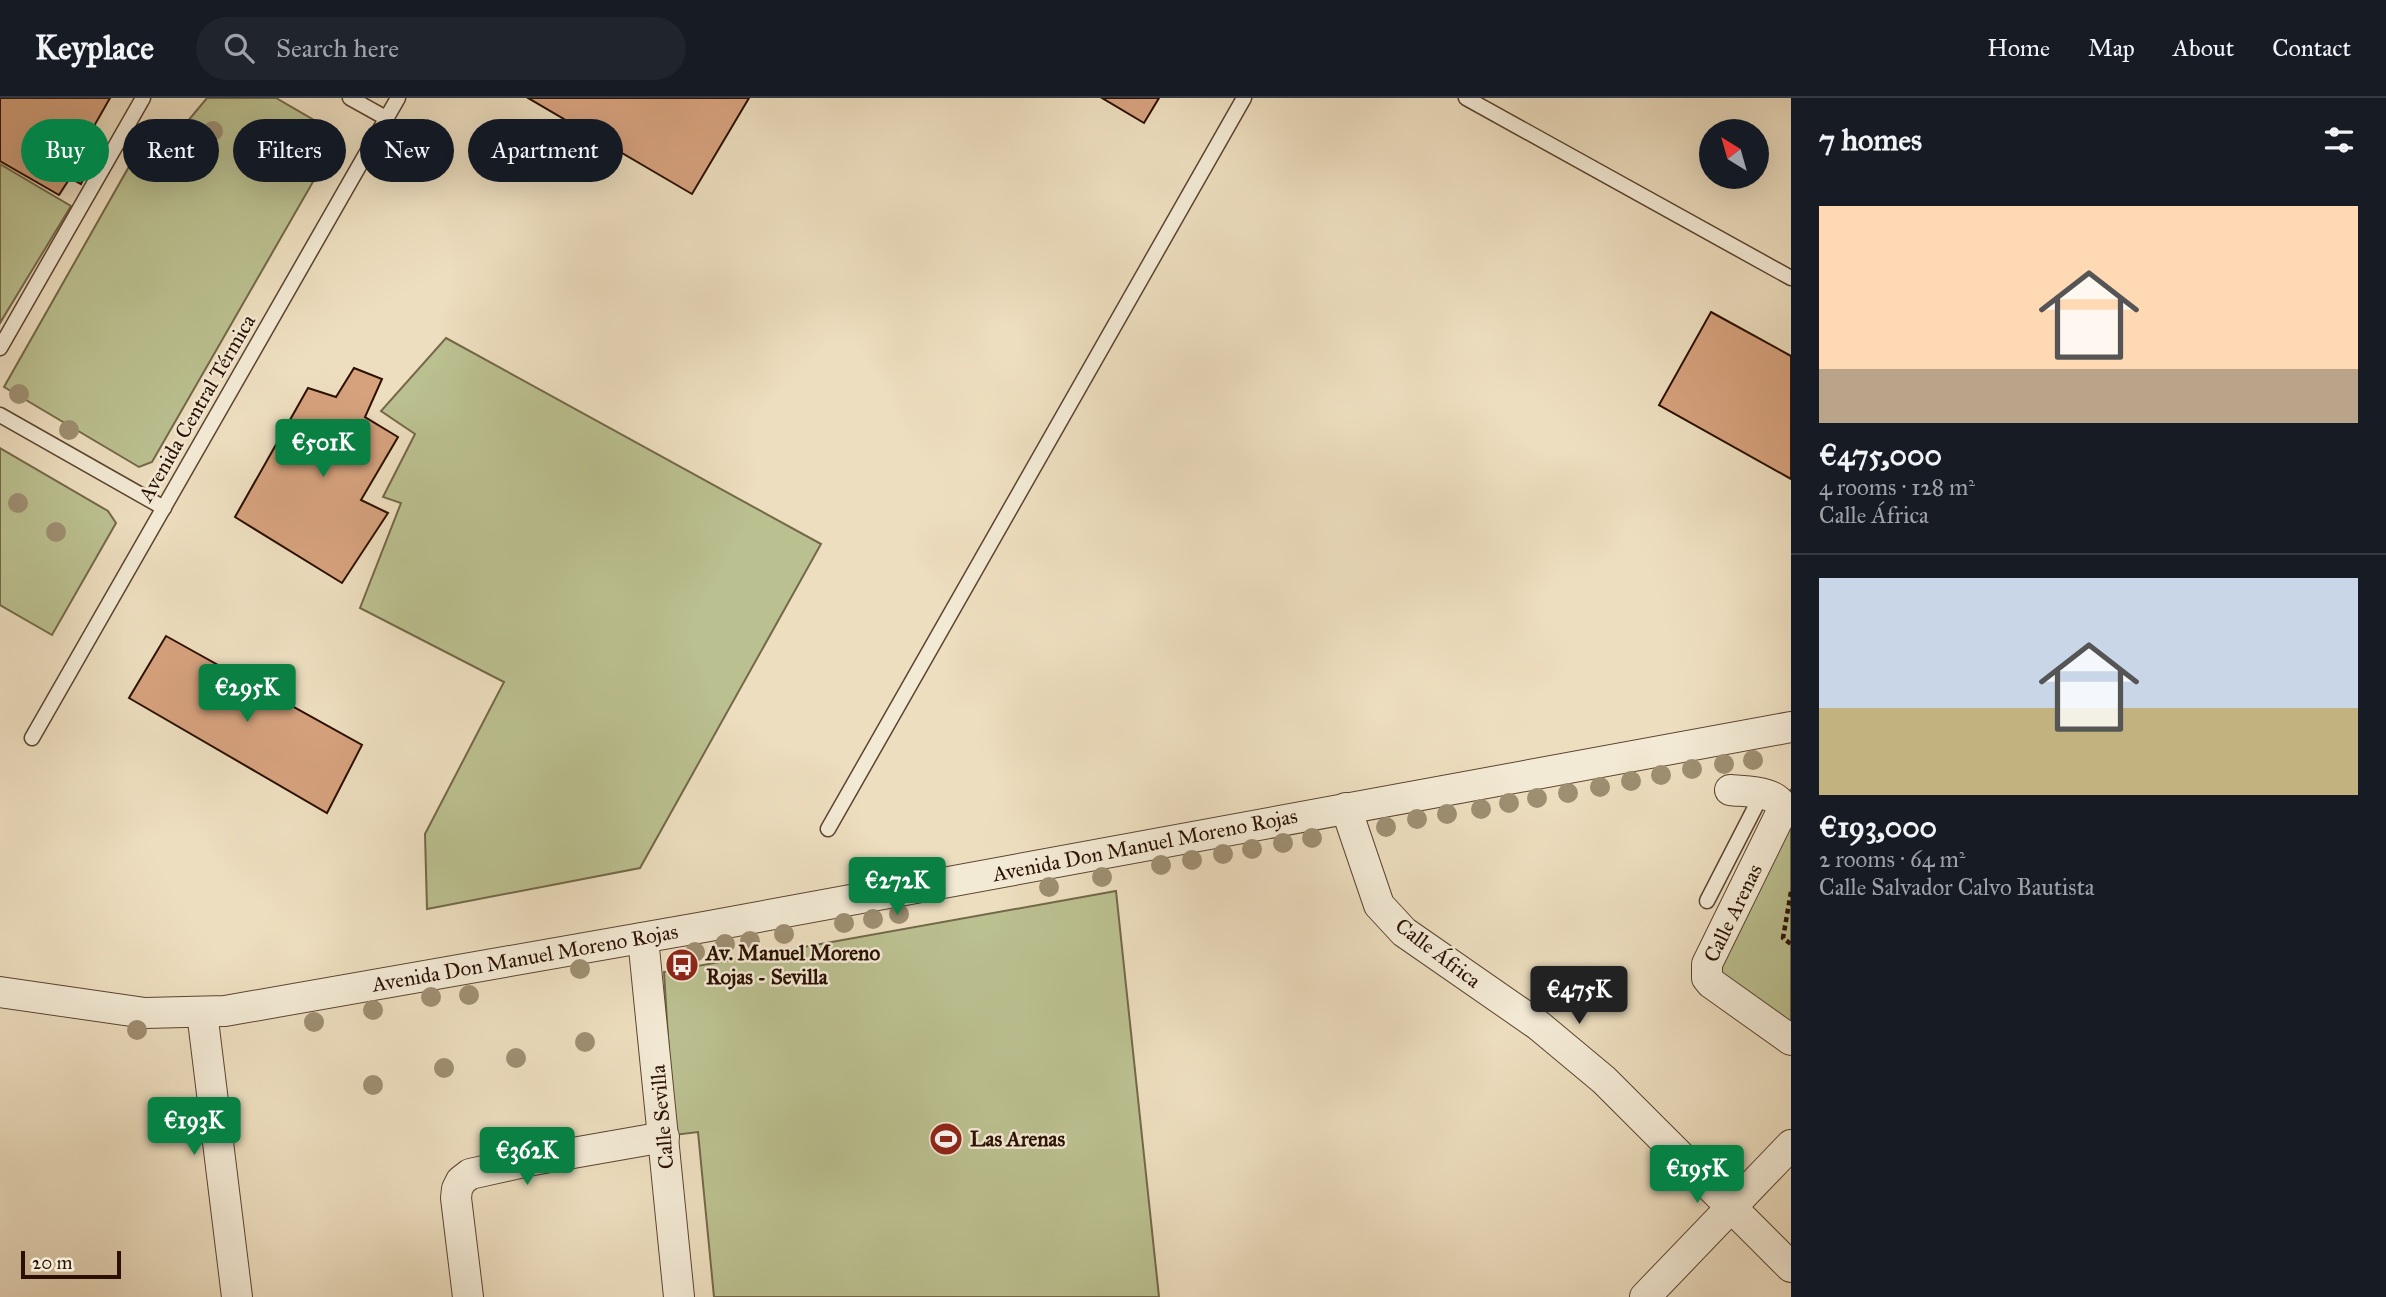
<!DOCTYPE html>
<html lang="en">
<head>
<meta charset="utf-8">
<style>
  body { margin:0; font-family:"IM FELL Great Primer",serif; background:#20242c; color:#f1f3f6; height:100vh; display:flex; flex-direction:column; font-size:26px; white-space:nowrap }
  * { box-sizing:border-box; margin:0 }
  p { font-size:23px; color:#9ea1a6 }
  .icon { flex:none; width:38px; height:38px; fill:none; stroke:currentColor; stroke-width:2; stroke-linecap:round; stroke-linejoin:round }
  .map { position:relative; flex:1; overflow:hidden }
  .panel { display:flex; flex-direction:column; background:#171b24; width:595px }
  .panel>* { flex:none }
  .banner { position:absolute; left:21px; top:21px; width:665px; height:63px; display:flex; gap:14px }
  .needle { width:46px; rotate:323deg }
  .controls { position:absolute; left:1699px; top:21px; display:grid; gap:14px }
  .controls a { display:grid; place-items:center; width:70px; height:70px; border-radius:50%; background:#171b24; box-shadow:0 7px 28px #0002; font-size:35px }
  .scale { position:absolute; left:21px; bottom:18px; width:100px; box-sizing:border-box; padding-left:7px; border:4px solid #2b1001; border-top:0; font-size:19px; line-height:24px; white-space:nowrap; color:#2b1001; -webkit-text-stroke:5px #f3ead5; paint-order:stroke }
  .price { position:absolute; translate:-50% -60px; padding:0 16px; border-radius:7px; background:#0b8043; color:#fff; font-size:23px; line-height:46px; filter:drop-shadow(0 2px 4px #0008) }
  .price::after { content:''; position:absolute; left:50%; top:42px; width:21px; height:16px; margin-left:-10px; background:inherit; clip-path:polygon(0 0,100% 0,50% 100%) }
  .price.on { background:#222; color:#fff }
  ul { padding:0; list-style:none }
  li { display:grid; align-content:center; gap:14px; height:371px; padding:0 28px }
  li+li { border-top:2px solid #363941 }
  li span { display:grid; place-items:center; height:217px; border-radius:0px; color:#555 }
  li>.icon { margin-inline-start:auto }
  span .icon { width:126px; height:126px; fill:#fffc; stroke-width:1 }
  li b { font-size:30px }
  h2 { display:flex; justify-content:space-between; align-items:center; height:84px; padding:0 28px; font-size:30px }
  .chip { padding:0 24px; border-radius:32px; background:#171b24; box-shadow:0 7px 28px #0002; font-size:24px; line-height:63px }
  .chip.on { background:#0b8043; color:#fff }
  header { display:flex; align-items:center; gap:42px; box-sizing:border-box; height:98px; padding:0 35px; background:#171b24; border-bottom:2px solid #363941 }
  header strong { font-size:33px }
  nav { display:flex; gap:38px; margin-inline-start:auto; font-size:24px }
  .search { width:490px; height:63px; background:#20242c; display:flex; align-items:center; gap:18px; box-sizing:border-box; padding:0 24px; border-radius:38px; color:#9ea1a6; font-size:26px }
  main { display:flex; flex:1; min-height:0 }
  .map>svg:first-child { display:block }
  .green { fill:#bbc090; stroke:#736848; stroke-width:2 }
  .building { fill:#d6a27e; stroke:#2b1001; stroke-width:2 }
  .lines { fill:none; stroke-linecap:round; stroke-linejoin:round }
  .lane-casing { stroke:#5c4430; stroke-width:17 }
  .street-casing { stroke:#5c4430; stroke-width:32 }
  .path { stroke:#2b1001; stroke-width:4.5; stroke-dasharray:5 3.5; stroke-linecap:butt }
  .lane { stroke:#f3ead5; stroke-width:14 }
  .street { stroke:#f3ead5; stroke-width:30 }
  .tree { fill:#9e8f72 }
  .labels { text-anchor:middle; stroke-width:5; stroke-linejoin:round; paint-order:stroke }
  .street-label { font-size:21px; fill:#2b1001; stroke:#f3ead5 }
  .poi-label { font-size:21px; font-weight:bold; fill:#2b1001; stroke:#f3ead5; text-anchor:start }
</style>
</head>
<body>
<header>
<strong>Keyplace</strong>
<div class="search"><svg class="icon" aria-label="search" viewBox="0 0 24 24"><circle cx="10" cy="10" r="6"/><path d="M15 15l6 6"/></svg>Search here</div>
<nav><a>Home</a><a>Map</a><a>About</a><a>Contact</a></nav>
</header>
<main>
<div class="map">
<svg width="1791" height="1199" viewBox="0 0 1791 1199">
  <rect width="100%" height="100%" fill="#eddebf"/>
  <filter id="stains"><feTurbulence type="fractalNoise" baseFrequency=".00286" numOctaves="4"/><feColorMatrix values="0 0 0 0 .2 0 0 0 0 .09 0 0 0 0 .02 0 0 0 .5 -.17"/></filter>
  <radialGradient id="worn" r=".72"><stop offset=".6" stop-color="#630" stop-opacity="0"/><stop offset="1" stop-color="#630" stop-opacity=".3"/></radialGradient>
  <g class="green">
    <path d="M 207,0 L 276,0 L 319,25 L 329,56 L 152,364 L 139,369 L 4,289 L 148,35 L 182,30 Z"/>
    <path d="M 0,66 L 71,108 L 0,225 Z"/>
    <path d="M 446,240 L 821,446 L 640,770 L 427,811 L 425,736 L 504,584 L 360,510 L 401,405 L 383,399 L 415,336 L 381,313 Z"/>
    <path d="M 0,350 L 108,413 L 116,425 L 52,537 L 0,507 Z"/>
    <path d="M 1791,691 L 1791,942 L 1707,866 Z"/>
    <path d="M 1116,793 L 1159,1199 L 714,1199 L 698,1034 L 674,1037 L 664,874 Z"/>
  </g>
  <g class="building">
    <path d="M 0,0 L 110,0 L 77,58 L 91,65 L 81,86 L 70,80 L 59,97 L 0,63 Z"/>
    <path d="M 528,0 L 749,0 L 692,96 Z"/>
    <path d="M 1102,0 L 1159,0 L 1144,25 Z"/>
    <path d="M 1711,214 L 1791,258 L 1791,381 L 1659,307 Z"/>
    <path d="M 354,270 L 382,281 L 365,319 L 398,339 L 361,402 L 388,415 L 342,485 L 235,419 L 308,290 L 336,299 Z"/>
    <path d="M 166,538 L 362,647 L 327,715 L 129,600 Z"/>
  </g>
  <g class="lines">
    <defs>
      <g id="lane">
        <path d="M 350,0 L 386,20"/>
        <path d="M 1466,0 L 1791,180"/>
        <path d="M 0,250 L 143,0"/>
        <path d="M 0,317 L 164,410"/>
        <path d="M 32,640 L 398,0"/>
        <path d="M 828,731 L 1244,0"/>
        <path d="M 1707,803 L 1762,696"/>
      </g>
      <g id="street">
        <path d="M 1730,692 C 1747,694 1777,692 1783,711 L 1707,866 L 1707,880 L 1711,885 L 1791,942"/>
        <path d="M 1346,710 L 1379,807 L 1404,834 L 1538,927 L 1604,982 L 1791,1169"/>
        <path d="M 643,840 L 679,1199"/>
        <path d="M 0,894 L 145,915 L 225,913 L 704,829 L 1791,629"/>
        <path d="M 202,914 L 237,1199"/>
        <path d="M 468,1199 L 456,1100 L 457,1091 L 461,1083 L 470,1076 L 533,1062 L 664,1039"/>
        <path d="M 1645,1199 L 1791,1047"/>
      </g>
    </defs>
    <use href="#lane" class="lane-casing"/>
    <use href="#street" class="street-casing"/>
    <path class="path" d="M 1791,794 L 1783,840 L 1791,846"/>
    <use href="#lane" class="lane"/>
    <use href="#street" class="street"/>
  </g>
  <g class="tree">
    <circle cx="213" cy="33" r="10"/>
    <circle cx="19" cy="296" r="10"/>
    <circle cx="69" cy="332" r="10"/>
    <circle cx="18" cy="405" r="10"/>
    <circle cx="56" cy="434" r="10"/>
    <circle cx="1753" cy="662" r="10"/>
    <circle cx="1724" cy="666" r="10"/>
    <circle cx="1692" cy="671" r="10"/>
    <circle cx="1661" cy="677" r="10"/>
    <circle cx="1631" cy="683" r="10"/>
    <circle cx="1600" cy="689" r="10"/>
    <circle cx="1568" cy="695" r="10"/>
    <circle cx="1537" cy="700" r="10"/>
    <circle cx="1509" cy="705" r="10"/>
    <circle cx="1481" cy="711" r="10"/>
    <circle cx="1447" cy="716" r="10"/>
    <circle cx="1417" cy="721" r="10"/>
    <circle cx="1386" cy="729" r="10"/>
    <circle cx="1312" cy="740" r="10"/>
    <circle cx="1283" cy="745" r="10"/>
    <circle cx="1252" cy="751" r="10"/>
    <circle cx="1223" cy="756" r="10"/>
    <circle cx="1192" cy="762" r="10"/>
    <circle cx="1161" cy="767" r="10"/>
    <circle cx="1102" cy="779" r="10"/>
    <circle cx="1049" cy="789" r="10"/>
    <circle cx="899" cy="816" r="10"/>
    <circle cx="873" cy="821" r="10"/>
    <circle cx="844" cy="825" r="10"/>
    <circle cx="784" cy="836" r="10"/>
    <circle cx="750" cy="843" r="10"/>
    <circle cx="725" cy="846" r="10"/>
    <circle cx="695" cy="854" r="10"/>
    <circle cx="580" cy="871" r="10"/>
    <circle cx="469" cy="897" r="10"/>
    <circle cx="431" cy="899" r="10"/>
    <circle cx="373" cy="912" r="10"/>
    <circle cx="314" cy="924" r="10"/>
    <circle cx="137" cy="932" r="10"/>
    <circle cx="585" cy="944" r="10"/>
    <circle cx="516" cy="960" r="10"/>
    <circle cx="444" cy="970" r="10"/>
    <circle cx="373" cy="987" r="10"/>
  </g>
  <defs>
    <symbol id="bus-disc" viewBox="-11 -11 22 22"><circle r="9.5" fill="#8f2418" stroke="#f3ead5"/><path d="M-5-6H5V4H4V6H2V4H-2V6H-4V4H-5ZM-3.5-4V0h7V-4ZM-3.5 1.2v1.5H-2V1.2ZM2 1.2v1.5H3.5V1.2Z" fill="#fff"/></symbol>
    <symbol id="stadium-disc" viewBox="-11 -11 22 22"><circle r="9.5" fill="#8f2418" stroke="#f3ead5"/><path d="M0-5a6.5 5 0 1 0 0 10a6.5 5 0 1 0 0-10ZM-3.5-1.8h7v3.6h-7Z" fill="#fff"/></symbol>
  </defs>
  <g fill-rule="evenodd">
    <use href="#bus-disc" x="663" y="848" width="38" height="38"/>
    <use href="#stadium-disc" x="927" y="1022" width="38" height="38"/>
  </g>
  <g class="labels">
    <g class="street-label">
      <text transform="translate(197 310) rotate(-60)" y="7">Avenida Central Térmica</text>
      <text transform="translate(1145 747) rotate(-11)" y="7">Avenida Don Manuel Moreno Rojas</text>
      <text transform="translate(1733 815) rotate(-64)" y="7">Calle Arenas</text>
      <text transform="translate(1438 855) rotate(37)" y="7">Calle África</text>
      <text transform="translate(525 860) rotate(-10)" y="7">Avenida Don Manuel Moreno Rojas</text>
      <text transform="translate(662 1019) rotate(-95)" y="7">Calle Sevilla</text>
    </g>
    <g class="poi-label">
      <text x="706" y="862">Av. Manuel Moreno<tspan x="706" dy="24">Rojas - Sevilla</tspan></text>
      <text x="970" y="1048">Las Arenas</text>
    </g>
  </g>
  <rect width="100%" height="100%" filter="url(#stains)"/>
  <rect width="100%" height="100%" fill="url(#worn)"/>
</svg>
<div class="controls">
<a><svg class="needle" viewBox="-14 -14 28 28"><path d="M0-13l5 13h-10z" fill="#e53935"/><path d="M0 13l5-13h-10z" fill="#9ea1a6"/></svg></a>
</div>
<div class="scale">20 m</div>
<b class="price" style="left:323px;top:381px">€501K</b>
<b class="price" style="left:247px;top:626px">€295K</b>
<b class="price" style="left:897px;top:819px">€272K</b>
<b class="price on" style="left:1579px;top:928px">€475K</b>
<b class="price" style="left:194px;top:1059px">€193K</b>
<b class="price" style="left:527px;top:1089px">€362K</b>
<b class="price" style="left:1697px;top:1107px">€195K</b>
<div class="banner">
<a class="chip on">Buy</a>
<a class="chip">Rent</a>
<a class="chip">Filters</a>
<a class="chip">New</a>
<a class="chip">Apartment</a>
</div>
</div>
<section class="panel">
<h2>7 homes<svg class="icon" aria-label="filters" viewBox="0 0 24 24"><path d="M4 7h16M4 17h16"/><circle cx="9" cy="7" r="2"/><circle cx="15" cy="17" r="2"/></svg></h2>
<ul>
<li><span style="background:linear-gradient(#ffd9b3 75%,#b9a48a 0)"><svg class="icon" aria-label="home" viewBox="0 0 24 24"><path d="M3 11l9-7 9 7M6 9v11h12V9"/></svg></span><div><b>€475,000</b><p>4 rooms · 128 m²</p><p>Calle África</p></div></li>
<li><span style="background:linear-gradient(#c9d6e8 60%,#c2b280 0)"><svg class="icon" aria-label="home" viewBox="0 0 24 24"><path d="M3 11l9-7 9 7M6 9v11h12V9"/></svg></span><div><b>€193,000</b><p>2 rooms · 64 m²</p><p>Calle Salvador Calvo Bautista</p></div></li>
</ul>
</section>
</main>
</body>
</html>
